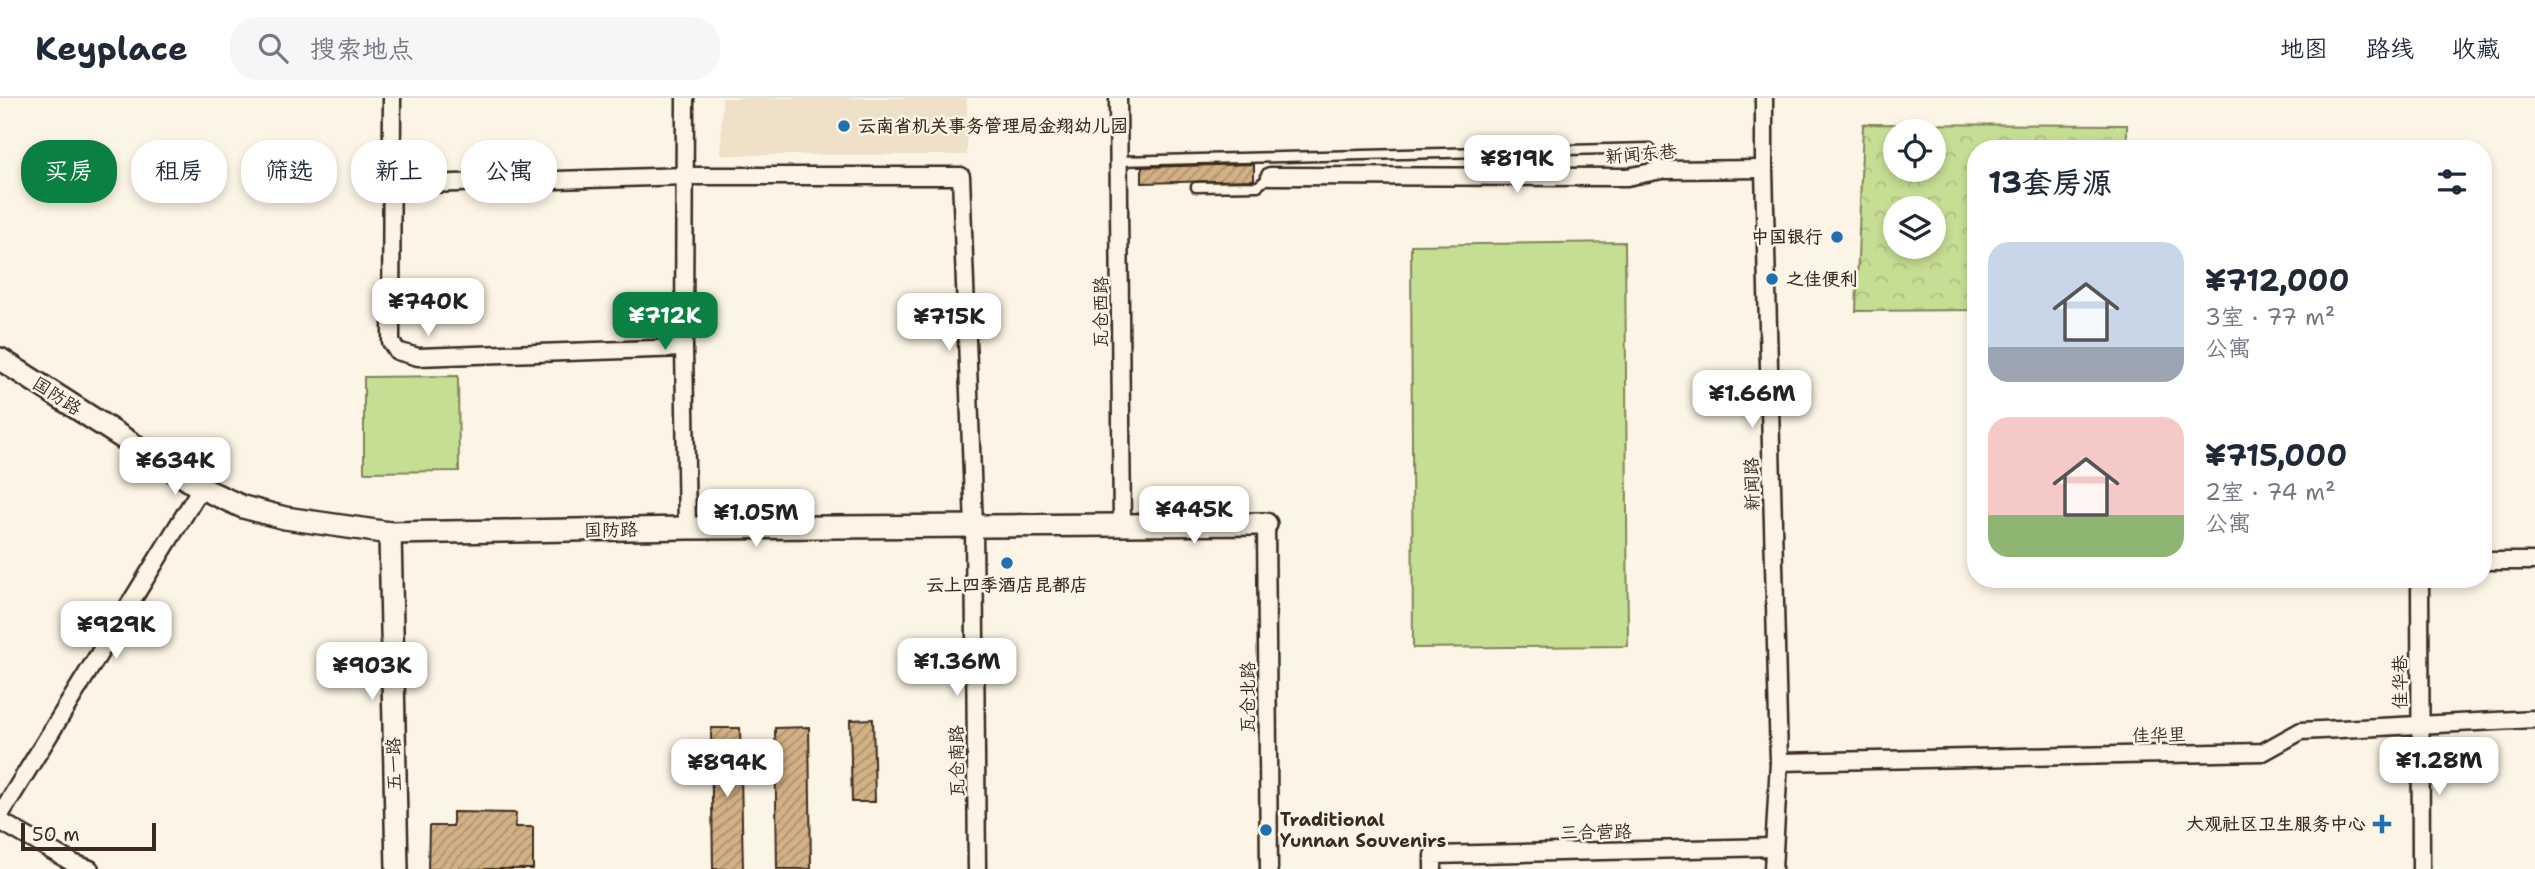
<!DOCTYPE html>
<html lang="zh">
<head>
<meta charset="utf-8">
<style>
  body { margin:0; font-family:"Shantell Sans","LXGW WenKai TC",sans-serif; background:#f6f6f7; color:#1f2937; height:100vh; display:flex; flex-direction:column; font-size:26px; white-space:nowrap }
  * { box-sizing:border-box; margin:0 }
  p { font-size:23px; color:#747a83 }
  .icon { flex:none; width:38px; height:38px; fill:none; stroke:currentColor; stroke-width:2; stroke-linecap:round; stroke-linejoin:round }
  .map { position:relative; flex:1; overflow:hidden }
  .drawer { position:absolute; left:1967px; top:42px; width:525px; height:448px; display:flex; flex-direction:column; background:#fff; border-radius:28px; box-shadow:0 4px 10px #0003 }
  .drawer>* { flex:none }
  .guide { position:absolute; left:21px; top:42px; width:665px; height:63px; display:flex; gap:14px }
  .controls { position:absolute; left:1883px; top:21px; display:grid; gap:14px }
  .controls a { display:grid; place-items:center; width:63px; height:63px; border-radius:50%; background:#fff; box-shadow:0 4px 10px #0003; font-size:35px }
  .scale { position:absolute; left:21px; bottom:18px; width:135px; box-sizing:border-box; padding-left:7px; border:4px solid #3b2a1e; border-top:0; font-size:19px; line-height:24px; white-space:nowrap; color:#3b2a1e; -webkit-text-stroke:5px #fcf5e5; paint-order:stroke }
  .price { position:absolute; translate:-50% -60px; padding:0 16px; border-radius:14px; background:#fff; color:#222; font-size:23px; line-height:46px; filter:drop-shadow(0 2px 4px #0008) }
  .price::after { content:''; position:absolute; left:50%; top:42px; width:21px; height:16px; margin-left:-10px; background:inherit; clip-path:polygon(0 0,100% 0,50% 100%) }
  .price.selected { background:#0b8043; color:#fff }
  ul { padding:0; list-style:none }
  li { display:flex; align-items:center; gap:21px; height:175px; padding:0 21px }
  li span { display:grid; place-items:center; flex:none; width:196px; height:140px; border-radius:21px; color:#555 }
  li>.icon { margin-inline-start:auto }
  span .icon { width:84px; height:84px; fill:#fffc; stroke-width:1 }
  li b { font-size:30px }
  h2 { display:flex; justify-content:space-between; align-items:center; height:84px; padding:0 21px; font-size:30px }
  .pill { padding:0 24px; border-radius:28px; background:#fff; box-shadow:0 4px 10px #0003; font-size:24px; line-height:63px }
  .pill.selected { background:#0b8043; color:#fff }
  header { display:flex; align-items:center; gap:42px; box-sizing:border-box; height:98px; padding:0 35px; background:#fff; border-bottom:2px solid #e0e1e3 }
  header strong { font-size:33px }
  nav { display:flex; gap:38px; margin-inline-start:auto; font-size:24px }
  .search { width:490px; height:63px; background:#f6f6f7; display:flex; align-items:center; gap:18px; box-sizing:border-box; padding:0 24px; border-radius:28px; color:#747a83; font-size:26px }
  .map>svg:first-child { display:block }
  .built { fill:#efe1c8 }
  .park { fill:url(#park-crowns); stroke:#808459; stroke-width:2; fill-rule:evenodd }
  .garden { fill:#c6de94; stroke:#808459; stroke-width:2 }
  .building { fill:url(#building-hatch); stroke:#3b2a1e; stroke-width:2 }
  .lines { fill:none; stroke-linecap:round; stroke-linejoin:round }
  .service-casing { stroke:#3b2a1e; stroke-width:13 }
  .minor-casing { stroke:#3b2a1e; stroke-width:21 }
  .tertiary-casing { stroke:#3b2a1e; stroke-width:26 }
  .service { stroke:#fcf5e5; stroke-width:8 }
  .minor { stroke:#fcf5e5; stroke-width:16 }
  .tertiary { stroke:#fcf5e5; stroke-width:21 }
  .poi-dot { fill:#1f6fb2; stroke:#fcf5e5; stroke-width:2.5 }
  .labels { text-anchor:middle; stroke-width:5; stroke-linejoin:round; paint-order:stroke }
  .poi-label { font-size:18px; font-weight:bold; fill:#3b2a1e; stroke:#fcf5e5; text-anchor:start }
  .street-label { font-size:18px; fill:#3b2a1e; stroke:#fcf5e5 }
</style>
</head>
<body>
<header>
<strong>Keyplace</strong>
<div class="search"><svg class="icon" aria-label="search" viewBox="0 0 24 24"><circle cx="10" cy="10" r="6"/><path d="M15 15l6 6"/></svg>搜索地点</div>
<nav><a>地图</a><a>路线</a><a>收藏</a></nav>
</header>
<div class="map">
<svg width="2535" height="771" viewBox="0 0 2535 771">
  <defs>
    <pattern id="park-crowns" width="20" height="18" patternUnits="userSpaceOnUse" patternTransform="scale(1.75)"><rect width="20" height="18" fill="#c6de94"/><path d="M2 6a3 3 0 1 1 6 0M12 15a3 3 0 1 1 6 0" fill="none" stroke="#abbf7f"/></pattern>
    <pattern id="building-hatch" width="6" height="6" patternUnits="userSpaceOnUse" patternTransform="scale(1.75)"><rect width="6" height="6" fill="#d2b185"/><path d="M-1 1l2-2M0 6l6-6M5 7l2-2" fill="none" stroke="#ac906c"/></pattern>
  </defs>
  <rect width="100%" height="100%" fill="#fcf5e5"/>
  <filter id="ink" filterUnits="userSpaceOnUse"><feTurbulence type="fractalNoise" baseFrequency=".0143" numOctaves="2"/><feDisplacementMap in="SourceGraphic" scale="14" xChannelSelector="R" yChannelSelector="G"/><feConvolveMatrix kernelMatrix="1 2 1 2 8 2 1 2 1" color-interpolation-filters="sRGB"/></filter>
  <g filter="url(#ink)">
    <path class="built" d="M 722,0 L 967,0 L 967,57 L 721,57 Z"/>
    <path class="park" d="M 1863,26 L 2127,27 L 2127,51 L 1976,51 L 1976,212 L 1856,213 ZM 1895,33 L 1934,33 L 1934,72 L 1895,72 ZM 1895,110 L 1934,110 L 1934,149 L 1895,149 Z"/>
    <g class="garden">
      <path d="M 1625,144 L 1628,548 L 1413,550 L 1411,147 Z"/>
      <path d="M 458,278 L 459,373 L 364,374 L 364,279 Z"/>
    </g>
    <g class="building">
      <path d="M 1254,66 L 1254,82 L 1142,85 L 1142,69 Z"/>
      <path d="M 873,621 L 875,704 L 852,704 L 850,622 Z"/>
      <path d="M 809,629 L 811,771 L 777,771 L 775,630 Z"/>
      <path d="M 711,630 L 740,630 L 743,771 L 713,771 Z"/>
      <path d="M 453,714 L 516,715 L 515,729 L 533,729 L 533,771 L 428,771 L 429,728 L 453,728 Z"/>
    </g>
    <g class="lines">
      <defs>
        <g id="service">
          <path d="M 1119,63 L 1650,50 L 1662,72"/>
          <path d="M 1196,89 L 1258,88 L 1270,78"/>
        </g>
        <g id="minor">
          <path d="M 392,0 L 391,244 L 397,253 L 418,259 L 684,250"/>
          <path d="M 685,0 L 684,250 L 687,430"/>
          <path d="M 1118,0 L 1122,428"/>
          <path d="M 1764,0 L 1764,71 L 1779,664 L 1773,771"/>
          <path d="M 1270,78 L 1627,79 L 1662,72 L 1764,71"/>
          <path d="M 391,87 L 686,78 L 961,78 L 974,429 L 977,771"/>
          <path d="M 1266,426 L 1269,771"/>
          <path d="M 2483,463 L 2535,463"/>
          <path d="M 2420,481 L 2421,771"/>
          <path d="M 1779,664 L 2263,654 L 2301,633 L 2535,621"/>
          <path d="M 0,717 L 201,390"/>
          <path d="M 0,723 L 73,765 L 90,771"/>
          <path d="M 1433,771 L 1433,757 L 1774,749"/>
        </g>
        <g id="tertiary">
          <path d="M 0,261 L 201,390 L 243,409 L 285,420 L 390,435 L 687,430 L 1266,426"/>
          <path d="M 390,435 L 397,771"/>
        </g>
      </defs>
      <use href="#service" class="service-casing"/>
      <use href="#minor" class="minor-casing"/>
      <use href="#tertiary" class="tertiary-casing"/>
      <use href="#service" class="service"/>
      <use href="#minor" class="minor"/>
      <use href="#tertiary" class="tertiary"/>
    </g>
  </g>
  <g class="poi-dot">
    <circle cx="844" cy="28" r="7"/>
    <circle cx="1837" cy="139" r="7"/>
    <circle cx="1772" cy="181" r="7"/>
    <circle cx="1007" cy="465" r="7"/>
    <path d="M2378.5 715.5h7v7h7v7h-7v7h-7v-7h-7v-7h7z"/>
    <circle cx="1266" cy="732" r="7"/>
  </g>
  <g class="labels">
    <g class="poi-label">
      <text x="858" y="34">云南省机关事务管理局金翔幼儿园</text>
      <text x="1823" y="145" text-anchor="end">中国银行</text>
      <text x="1786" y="187">之佳便利</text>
      <text x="1007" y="493" text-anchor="middle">云上四季酒店昆都店</text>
      <text x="1280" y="728">Traditional<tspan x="1280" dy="21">Yunnan Souvenirs</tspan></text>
      <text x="2366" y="732" text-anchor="end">大观社区卫生服务中心</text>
    </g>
    <g class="street-label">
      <text transform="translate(1641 56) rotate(-5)" y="6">新闻东巷</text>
      <text transform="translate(1101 214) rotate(-90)" y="6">瓦仓西路</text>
      <text transform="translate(57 298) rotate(33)" y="6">国防路</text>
      <text transform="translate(1752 386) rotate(-91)" y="6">新闻路</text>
      <text transform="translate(611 432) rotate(-1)" y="6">国防路</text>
      <text transform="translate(2400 584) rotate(-90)" y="6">佳华巷</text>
      <text transform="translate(1248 599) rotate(-90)" y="6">瓦仓北路</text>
      <text transform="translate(2159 637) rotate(-1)" y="6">佳华里</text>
      <text transform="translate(957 663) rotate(-91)" y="6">瓦仓南路</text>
      <text transform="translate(394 666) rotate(-91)" y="6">五一路</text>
      <text transform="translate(1596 734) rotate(-1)" y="6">三合营路</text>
    </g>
  </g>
</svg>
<div class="controls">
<a><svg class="icon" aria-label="locate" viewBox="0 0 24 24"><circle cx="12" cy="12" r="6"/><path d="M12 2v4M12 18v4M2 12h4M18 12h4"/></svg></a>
<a><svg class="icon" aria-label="layers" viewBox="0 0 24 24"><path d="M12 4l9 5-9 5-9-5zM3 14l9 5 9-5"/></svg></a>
</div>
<div class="scale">50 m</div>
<b class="price" style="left:1517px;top:97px">¥819K</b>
<b class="price" style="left:428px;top:240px">¥740K</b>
<b class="price selected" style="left:665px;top:254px">¥712K</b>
<b class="price" style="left:949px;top:255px">¥715K</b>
<b class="price" style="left:1752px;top:332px">¥1.66M</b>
<b class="price" style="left:175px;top:399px">¥634K</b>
<b class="price" style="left:1194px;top:448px">¥445K</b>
<b class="price" style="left:756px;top:451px">¥1.05M</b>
<b class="price" style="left:116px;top:563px">¥929K</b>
<b class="price" style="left:957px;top:600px">¥1.36M</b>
<b class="price" style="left:372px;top:604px">¥903K</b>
<b class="price" style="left:2439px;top:699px">¥1.28M</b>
<b class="price" style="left:727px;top:701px">¥894K</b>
<div class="guide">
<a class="pill selected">买房</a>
<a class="pill">租房</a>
<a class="pill">筛选</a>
<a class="pill">新上</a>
<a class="pill">公寓</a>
</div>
<section class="drawer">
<h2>13套房源<svg class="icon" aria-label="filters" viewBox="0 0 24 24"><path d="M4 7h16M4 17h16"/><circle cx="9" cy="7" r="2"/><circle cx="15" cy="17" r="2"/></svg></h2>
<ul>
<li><span style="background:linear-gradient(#c9d6e8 75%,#9aa5b1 0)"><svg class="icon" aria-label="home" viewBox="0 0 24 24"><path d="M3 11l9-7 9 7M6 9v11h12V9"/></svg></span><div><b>¥712,000</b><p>3室 · 77 m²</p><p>公寓</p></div></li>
<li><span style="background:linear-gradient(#f6c9c9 70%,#8fb573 0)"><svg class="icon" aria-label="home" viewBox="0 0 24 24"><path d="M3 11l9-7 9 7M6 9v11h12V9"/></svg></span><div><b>¥715,000</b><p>2室 · 74 m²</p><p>公寓</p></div></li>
</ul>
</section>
</div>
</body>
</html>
